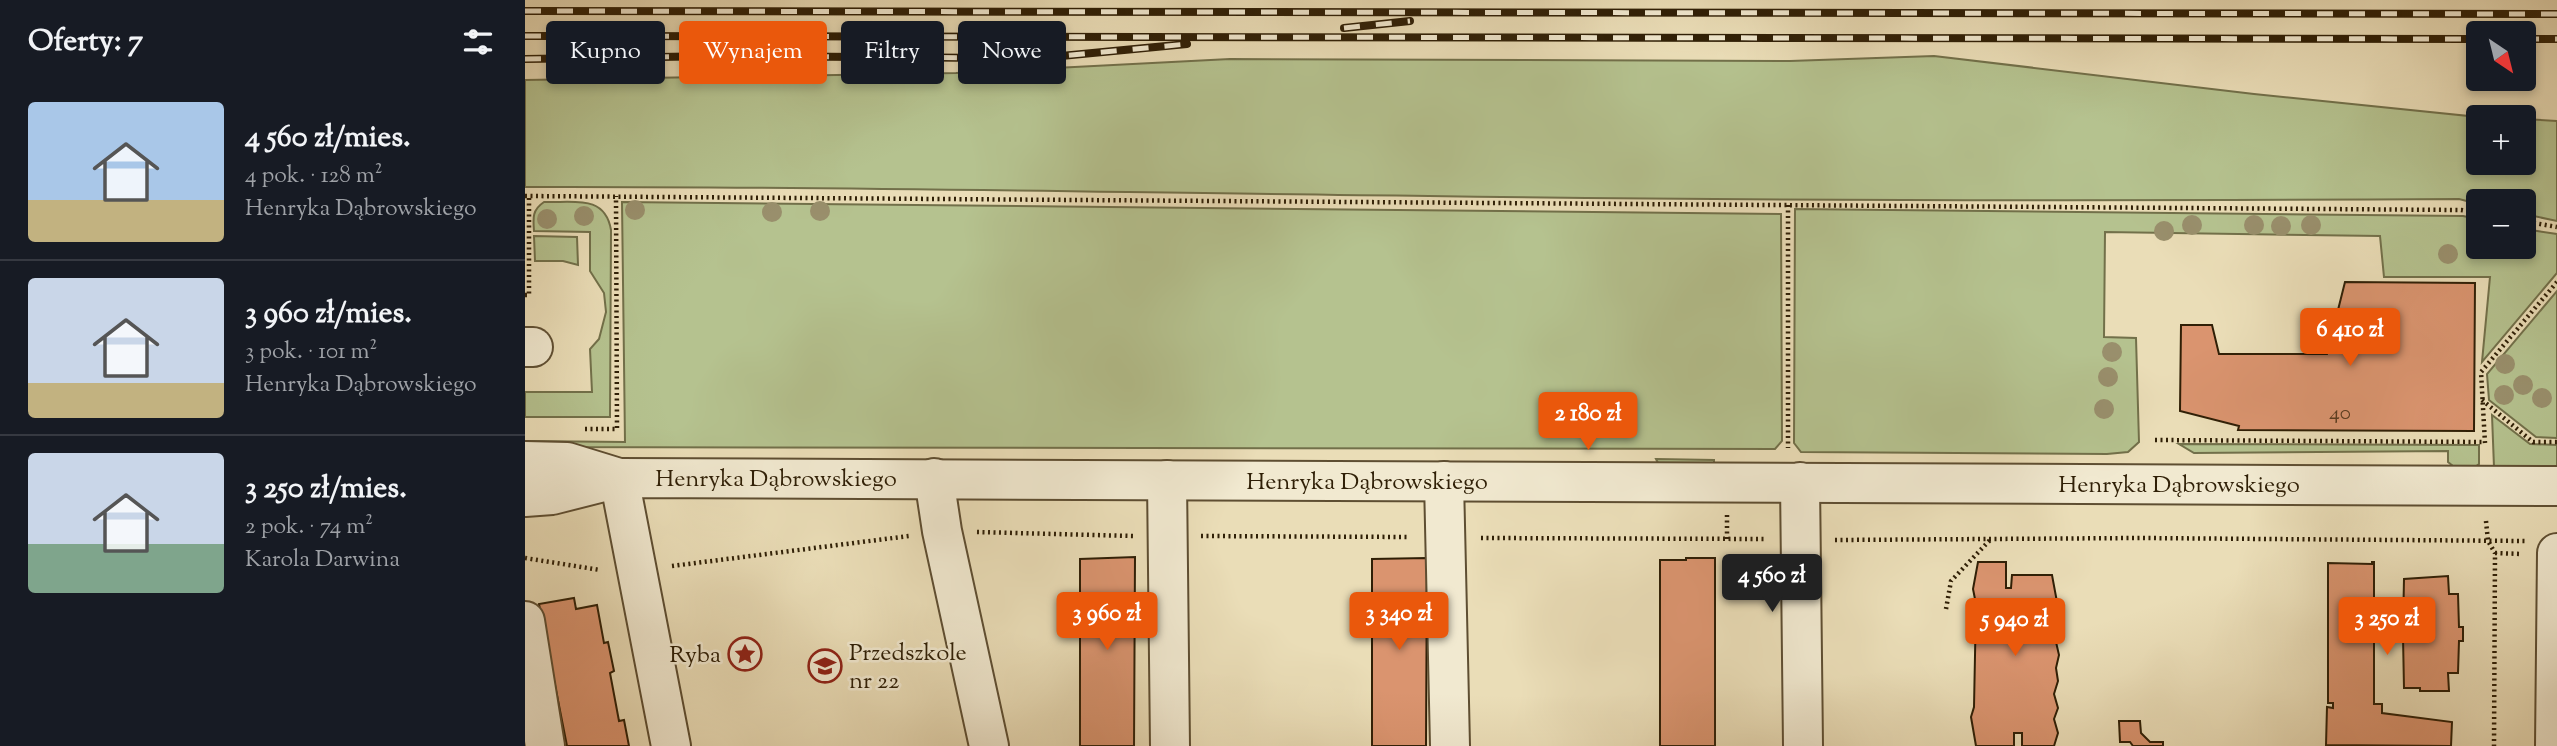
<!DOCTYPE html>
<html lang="pl">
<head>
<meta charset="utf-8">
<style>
  body { margin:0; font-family:"Sorts Mill Goudy",serif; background:#20242c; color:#f1f3f6; height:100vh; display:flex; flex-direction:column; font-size:26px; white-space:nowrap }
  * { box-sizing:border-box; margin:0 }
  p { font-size:23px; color:#9ea1a6 }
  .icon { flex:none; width:38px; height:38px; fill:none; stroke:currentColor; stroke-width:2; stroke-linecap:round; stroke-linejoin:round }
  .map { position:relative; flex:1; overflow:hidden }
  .details { display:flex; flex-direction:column; background:#171b24; width:525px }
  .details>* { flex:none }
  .top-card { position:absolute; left:21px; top:21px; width:665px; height:63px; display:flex; gap:14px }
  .needle { width:46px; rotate:145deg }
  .controls { position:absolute; left:1941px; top:21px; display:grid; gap:14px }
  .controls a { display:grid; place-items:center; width:70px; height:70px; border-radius:7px; background:#171b24; box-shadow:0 4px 10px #0003; font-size:35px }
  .price { position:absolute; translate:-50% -60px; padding:0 16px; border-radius:7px; background:#ea580c; color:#fff; font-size:23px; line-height:46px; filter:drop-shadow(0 2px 4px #0008) }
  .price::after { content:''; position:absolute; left:50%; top:42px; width:21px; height:16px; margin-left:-10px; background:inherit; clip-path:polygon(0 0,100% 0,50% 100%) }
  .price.current { background:#222; color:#fff }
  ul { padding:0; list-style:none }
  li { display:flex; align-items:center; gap:21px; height:175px; padding:0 28px }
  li+li { border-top:2px solid #363941 }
  li span { display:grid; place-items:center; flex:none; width:196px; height:140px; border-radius:7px; color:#555 }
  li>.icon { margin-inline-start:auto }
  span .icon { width:84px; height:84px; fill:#fffc; stroke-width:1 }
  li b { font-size:30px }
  h2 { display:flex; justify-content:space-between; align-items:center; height:84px; padding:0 28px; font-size:30px }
  .pill { padding:0 24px; border-radius:7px; background:#171b24; box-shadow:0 4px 10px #0003; font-size:24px; line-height:63px }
  .pill.current { background:#ea580c; color:#fff }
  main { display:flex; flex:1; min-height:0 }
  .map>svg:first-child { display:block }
  .green { fill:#b5c28f; stroke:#72704a; stroke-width:2 }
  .building { fill:#da946f; stroke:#2f1f06; stroke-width:2 }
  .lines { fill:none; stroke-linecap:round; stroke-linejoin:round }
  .minor-casing { stroke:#5e4e32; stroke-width:42 }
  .path { stroke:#2f1f06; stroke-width:4.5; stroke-dasharray:2 3.5; stroke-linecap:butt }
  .minor { stroke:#f1e9d0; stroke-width:38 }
  .rail-casing { stroke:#2f1f06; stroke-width:8 }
  .rail { stroke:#f1e9d0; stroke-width:5; stroke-dasharray:16; stroke-linecap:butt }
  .tree { fill:#998f6c }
  .labels { text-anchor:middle; stroke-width:5; stroke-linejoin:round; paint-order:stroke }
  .number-label { font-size:21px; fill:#5a3c20 }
  .street-label { font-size:24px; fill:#2f1f06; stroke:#f1e9d0 }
  .poi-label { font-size:24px; fill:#2f1f06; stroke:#f1e9d0; text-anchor:start }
</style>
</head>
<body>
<main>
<section class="details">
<h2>Oferty: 7<svg class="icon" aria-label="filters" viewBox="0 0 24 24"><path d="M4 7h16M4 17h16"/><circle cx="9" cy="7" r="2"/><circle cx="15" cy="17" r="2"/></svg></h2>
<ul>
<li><span style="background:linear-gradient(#a9c7e8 70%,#c2b280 0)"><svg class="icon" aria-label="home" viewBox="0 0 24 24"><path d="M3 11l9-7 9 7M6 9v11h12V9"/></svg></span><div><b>4 560 zł/mies.</b><p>4 pok. · 128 m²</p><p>Henryka Dąbrowskiego</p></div></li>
<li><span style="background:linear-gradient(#c9d6e8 75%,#c2b280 0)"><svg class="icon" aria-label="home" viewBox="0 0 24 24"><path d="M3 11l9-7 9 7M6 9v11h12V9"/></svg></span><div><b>3 960 zł/mies.</b><p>3 pok. · 101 m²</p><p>Henryka Dąbrowskiego</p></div></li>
<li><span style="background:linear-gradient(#c9d6e8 65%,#7fa58c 0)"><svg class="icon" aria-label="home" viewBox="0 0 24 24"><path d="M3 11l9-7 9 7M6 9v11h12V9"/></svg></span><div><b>3 250 zł/mies.</b><p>2 pok. · 74 m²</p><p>Karola Darwina</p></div></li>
</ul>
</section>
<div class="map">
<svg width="2032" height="746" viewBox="0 0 2032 746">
  <rect width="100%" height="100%" fill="#eaddb7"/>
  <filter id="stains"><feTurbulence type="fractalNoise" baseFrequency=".00286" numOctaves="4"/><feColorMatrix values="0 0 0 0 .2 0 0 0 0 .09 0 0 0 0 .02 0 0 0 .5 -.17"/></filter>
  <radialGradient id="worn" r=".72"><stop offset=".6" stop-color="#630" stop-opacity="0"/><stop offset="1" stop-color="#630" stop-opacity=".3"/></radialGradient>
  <g class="green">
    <path d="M 1409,56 L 1729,94 L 1953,117 L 1953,163 L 1998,163 L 1999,119 L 2032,121 L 2032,221 L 1999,214 L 1998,201 L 1953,201 L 1953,204 L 1934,199 C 1591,201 1247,201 904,196 C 603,193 301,186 0,187 L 0,80 L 431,73 L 705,59 L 1265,61 Z"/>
    <path d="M 19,202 C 48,203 80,194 86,230 L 85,417 L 0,417 L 0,392 L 67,392 L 65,349 L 74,339 L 81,312 L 79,293 L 65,271 L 65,232 L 9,231 C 8,218 7,210 19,202 Z"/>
    <path d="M 97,202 L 1256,214 L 1257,441 L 1250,449 L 0,447 L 0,441 L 100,442 Z"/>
    <path d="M 1270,209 L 1938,216 L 1953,219 L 1953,247 L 1998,247 L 1999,229 L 2032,234 L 2032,273 L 1957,362 L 1965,277 L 1859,277 L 1855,236 L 1580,232 L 1579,337 L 1611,338 L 1614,442 L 1603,452 L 1582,454 L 1276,452 L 1269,443 Z"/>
    <path d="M 9,236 L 52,237 L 53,265 L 38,261 L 10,261 Z"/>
    <path d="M 2032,291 L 2032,438 L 2011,437 L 1964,400 L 1962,374 Z"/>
    <path d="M 1967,415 L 2005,444 L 2032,445 L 2032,467 L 1969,467 Z"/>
    <path d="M 1654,444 L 1954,445 L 1954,464 L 1950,467 L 1928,466 L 1923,462 L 1923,451 L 1669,453 Z"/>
    <path d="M 1131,459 L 1189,460 L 1189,465 L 1134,465 Z"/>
  </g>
  <g class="building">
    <path d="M 1820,282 L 1950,283 L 1949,431 L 1713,430 L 1714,426 L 1655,411 L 1656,325 L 1687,325 L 1694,354 L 1802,354 Z"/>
    <path d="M 610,557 L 609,746 L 555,746 L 555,559 Z"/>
    <path d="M 902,558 L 901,746 L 847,746 L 847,559 Z"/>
    <path d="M 1161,558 L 1190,558 L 1190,746 L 1135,746 L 1135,560 L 1161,560 Z"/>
    <path d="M 1453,562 L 1481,562 L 1481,588 L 1486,588 L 1487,575 L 1527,575 L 1532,602 L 1529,615 L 1534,628 L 1531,642 L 1534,655 L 1531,668 L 1533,681 L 1529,694 L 1533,708 L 1529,719 L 1533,733 L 1529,746 L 1497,746 L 1497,733 L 1489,733 L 1489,746 L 1451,746 L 1446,717 L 1449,707 L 1451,604 L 1448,589 Z"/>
    <path d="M 1847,562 L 1849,562 L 1849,630 L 1878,629 L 1879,579 L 1923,576 L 1924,594 L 1933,594 L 1934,627 L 1938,627 L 1938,641 L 1934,641 L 1933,673 L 1923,673 L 1924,691 L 1895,691 L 1895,688 L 1879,688 L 1878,637 L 1849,636 L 1849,704 L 1857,704 L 1857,713 L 1927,722 L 1926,746 L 1801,745 L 1802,707 L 1808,708 L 1808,703 L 1803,703 L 1803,563 L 1847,564 Z"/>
    <path d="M 49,598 L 51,609 L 72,605 L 79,643 L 83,642 L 89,671 L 85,673 L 94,721 L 99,720 L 104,746 L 42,746 L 14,604 Z"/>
    <path d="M 1594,721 L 1615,721 L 1616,733 L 1625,742 L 1638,742 L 1638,746 L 1608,746 L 1605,742 L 1595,742 Z"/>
  </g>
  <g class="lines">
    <defs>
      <g id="minor">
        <path d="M 0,347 L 8,347"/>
        <path d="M 0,461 L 42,462 L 94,478"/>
        <path d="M 94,478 L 146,746"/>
        <path d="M 409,478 L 417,531 L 464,746"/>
        <path d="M 642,480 L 645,746"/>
        <path d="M 919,481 L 925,746"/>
        <path d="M 1275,482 L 1278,746"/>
        <path d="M 0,497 L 27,495 L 94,478 L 2032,486"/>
        <path d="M 0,621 L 20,746"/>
        <path d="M 2030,746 L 2032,553"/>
      </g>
    </defs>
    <use href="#minor" class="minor-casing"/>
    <g class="path">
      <path d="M 0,196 L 1936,210 L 1953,213"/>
      <path d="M 1263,205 L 1263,448"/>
      <path d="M 1998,221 L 2032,227"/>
      <path d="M 0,295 L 4,295 L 4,196"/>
      <path d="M 1957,400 L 2008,442 L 2032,442"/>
      <path d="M 60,429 L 92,429 L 91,196"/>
      <path d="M 1630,440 L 1960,442"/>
      <path d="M 1960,443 L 1956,372 L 2032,282"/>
      <path d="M 1202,515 L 1202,539"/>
      <path d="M 1961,521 L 1963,541 L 1970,553 L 1969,746"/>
      <path d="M 452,532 L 608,536"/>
      <path d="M 676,536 L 884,537"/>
      <path d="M 956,538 L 1241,539"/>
      <path d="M 1310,540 L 1615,538 L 2001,541"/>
      <path d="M 1970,553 L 1997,554"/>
      <path d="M 0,558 L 75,570"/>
      <path d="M 147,566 L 384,536"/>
      <path d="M 1421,609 L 1426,581 L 1465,540"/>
    </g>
    <use href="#minor" class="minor"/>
    <defs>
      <g id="rail">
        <path d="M 0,11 L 2032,14"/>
        <path d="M 819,28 L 885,21"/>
        <path d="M 0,36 L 1953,39"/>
        <path d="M 1998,39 L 2032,39"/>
        <path d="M 0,59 L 198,56 L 473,58 L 536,56 L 662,44"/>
      </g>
    </defs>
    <use href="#rail" class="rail-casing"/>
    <use href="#rail" class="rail"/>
  </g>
  <g class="tree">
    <circle cx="110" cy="210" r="10"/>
    <circle cx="295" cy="211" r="10"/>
    <circle cx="247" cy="212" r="10"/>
    <circle cx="59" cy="216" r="10"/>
    <circle cx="22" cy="219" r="10"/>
    <circle cx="1667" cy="225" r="10"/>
    <circle cx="1729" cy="225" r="10"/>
    <circle cx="1786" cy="225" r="10"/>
    <circle cx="1756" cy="226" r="10"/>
    <circle cx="1639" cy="231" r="10"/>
    <circle cx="1923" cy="254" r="10"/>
    <circle cx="1587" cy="352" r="10"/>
    <circle cx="1980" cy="364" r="10"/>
    <circle cx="1583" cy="377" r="10"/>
    <circle cx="1998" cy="385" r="10"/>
    <circle cx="1979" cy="395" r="10"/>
    <circle cx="2017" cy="398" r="10"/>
    <circle cx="1579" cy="409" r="10"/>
  </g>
  <defs>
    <symbol id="sight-ring" viewBox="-11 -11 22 22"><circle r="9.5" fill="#f1e9d0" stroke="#8f2418" stroke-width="1.5"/><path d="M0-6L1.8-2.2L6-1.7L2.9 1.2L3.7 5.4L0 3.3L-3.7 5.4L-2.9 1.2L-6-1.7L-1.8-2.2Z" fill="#8f2418"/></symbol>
    <symbol id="school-ring" viewBox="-11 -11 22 22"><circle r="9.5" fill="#f1e9d0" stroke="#8f2418" stroke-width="1.5"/><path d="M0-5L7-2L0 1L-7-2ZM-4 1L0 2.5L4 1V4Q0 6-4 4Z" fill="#8f2418"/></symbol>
  </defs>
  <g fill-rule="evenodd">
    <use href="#sight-ring" x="201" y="635" width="38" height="38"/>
    <use href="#school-ring" x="281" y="647" width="38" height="38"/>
  </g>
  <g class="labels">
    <g class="number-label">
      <text x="1815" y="419">40</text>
    </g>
    <g class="street-label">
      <text x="251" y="486">Henryka Dąbrowskiego</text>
      <text x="842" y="489">Henryka Dąbrowskiego</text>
      <text x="1654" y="492">Henryka Dąbrowskiego</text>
    </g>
    <g class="poi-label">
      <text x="324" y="660">Przedszkole<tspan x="324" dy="28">nr 22</tspan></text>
      <text x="196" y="662" text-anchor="end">Ryba</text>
    </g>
  </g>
  <rect width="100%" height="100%" filter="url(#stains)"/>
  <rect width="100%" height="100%" fill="url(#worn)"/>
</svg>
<div class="controls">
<a><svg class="needle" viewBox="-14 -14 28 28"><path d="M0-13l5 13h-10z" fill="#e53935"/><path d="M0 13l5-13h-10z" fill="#9ea1a6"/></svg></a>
<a>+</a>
<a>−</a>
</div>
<b class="price" style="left:1825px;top:368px">6 410 zł</b>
<b class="price" style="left:1063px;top:452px">2 180 zł</b>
<b class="price current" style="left:1247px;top:614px">4 560 zł</b>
<b class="price" style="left:582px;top:652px">3 960 zł</b>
<b class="price" style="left:874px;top:652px">3 340 zł</b>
<b class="price" style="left:1862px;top:657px">3 250 zł</b>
<b class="price" style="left:1490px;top:658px">5 940 zł</b>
<div class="top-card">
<a class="pill">Kupno</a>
<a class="pill current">Wynajem</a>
<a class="pill">Filtry</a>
<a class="pill">Nowe</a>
</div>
</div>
</main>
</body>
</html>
